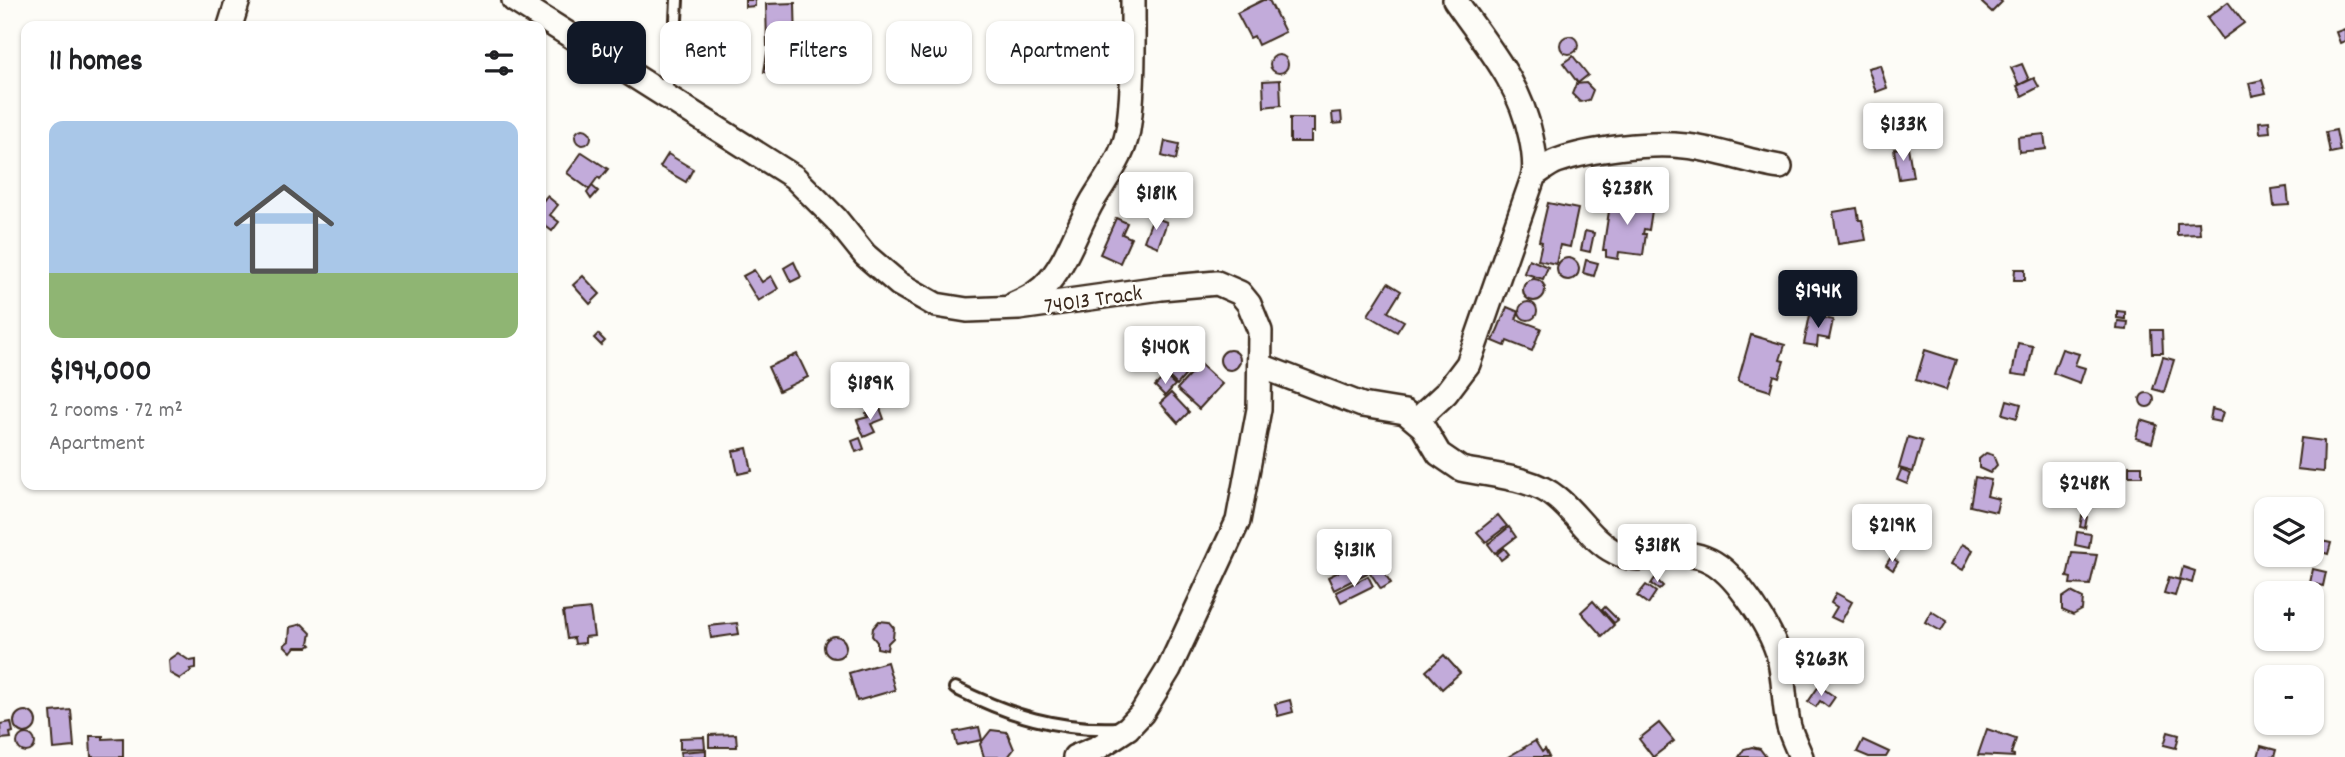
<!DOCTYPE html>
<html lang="en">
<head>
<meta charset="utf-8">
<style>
  body { margin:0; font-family:Dekko,sans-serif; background:#f2f2f2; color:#202124; height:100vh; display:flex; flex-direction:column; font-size:26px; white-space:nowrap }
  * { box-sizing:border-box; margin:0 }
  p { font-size:23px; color:#757577 }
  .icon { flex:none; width:38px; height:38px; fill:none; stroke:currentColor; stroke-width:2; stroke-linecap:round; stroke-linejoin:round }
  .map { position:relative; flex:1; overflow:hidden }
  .side { position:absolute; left:21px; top:21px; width:525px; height:469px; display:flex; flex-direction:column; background:#fff; border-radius:14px; box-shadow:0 2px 5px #0004 }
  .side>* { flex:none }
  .guide { position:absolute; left:567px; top:21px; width:665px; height:63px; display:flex; gap:14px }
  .buttons { position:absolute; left:2254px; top:497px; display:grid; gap:14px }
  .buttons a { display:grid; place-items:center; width:70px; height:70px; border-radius:14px; background:#fff; box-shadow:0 2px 5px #0004; font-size:35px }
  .price { position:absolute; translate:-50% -60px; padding:0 16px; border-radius:7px; background:#fff; color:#222; font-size:23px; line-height:46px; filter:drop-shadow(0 2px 4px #0008) }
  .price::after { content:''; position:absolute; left:50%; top:42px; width:21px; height:16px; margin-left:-10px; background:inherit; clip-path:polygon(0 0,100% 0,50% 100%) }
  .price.selected { background:#111827; color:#fff }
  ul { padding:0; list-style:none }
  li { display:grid; align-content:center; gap:14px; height:371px; padding:0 28px }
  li+li { border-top:2px solid #e0e0e0 }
  li span { display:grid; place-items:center; height:217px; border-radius:14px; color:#555 }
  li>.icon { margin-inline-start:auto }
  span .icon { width:126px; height:126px; fill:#fffc; stroke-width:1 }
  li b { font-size:30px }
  h2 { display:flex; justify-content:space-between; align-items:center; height:84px; padding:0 28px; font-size:30px }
  .chip { padding:0 24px; border-radius:14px; background:#fff; box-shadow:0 2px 5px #0004; font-size:24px; line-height:63px }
  .chip.selected { background:#111827; color:#fff }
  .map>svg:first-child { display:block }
  .building { fill:#c2abda; stroke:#3b2a1e; stroke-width:2 }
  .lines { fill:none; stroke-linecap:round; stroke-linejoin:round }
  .service-casing { stroke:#3b2a1e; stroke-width:16 }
  .minor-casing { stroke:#3b2a1e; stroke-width:28 }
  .service { stroke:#fdfcf7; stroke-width:10 }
  .minor { stroke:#fdfcf7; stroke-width:23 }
  .labels { text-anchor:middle; stroke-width:5; stroke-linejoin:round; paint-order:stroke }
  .street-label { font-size:23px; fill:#3b2a1e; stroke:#fdfcf7 }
</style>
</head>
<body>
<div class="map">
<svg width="2345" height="757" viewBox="0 0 2345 757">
  <rect width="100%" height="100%" fill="#fdfcf7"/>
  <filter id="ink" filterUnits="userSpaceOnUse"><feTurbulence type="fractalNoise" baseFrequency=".0143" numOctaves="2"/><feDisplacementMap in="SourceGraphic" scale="14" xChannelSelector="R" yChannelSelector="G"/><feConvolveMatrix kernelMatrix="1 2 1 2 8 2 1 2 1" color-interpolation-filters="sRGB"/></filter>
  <g filter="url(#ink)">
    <g class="building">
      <path d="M 745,0 L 755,0 L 755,6 L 745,7 Z"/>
      <path d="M 1263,0 L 1269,0 L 1285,32 L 1258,45 L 1254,36 L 1250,38 L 1237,13 Z"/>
      <path d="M 1984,0 L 2000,0 L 2002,2 L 1992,12 L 1982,3 Z"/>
      <path d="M 2228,2 L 2244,23 L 2222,39 L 2207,18 Z"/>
      <path d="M 795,3 L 796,45 L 767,46 L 766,4 Z"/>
      <path d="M 2345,29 L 2345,41 L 2340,43 L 2336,32 Z"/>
      <circle cx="1569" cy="45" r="9"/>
      <path d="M 767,53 L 780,54 L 777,74 L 764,72 Z"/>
      <circle cx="1279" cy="64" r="9"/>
      <path d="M 1573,56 L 1588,75 L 1578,83 L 1563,63 Z"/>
      <path d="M 2022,64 L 2029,80 L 2019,85 L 2011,68 Z"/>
      <path d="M 1880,65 L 1887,88 L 1876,92 L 1868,68 Z"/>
      <path d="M 2034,78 L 2039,87 L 2022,96 L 2017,86 Z"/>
      <path d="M 1280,80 L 1281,105 L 1264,107 L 1263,81 Z"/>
      <path d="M 2262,80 L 2266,93 L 2252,96 L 2249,83 Z"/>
      <path d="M 1586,83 L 1593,90 L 1589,100 L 1580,102 L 1572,94 L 1576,84 Z"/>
      <path d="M 1341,112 L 1342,123 L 1333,124 L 1332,113 Z"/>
      <path d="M 1290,118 L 1314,118 L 1314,132 L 1311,132 L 1311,142 L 1290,142 Z"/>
      <path d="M 2269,121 L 2270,132 L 2260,133 L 2259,122 Z"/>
      <circle cx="583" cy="137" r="8"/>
      <path d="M 2336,130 L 2340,151 L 2330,153 L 2326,132 Z"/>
      <path d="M 2044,134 L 2046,149 L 2019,152 L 2018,137 Z"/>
      <path d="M 1165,141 L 1179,144 L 1176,160 L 1162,156 Z"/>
      <path d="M 1908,147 L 1913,177 L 1899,179 L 1894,149 Z"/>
      <path d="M 582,152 L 608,169 L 600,179 L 598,177 L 589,189 L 567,173 Z"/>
      <path d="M 668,154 L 693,169 L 686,182 L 660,167 Z"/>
      <path d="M 592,186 L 598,191 L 591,199 L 587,193 Z"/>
      <path d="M 2287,187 L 2289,205 L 2274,206 L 2272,189 Z"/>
      <path d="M 547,196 L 558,205 L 550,215 L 559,222 L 552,231 L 544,225 L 541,229 L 541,203 Z"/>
      <path d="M 1611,198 L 1653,204 L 1649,230 L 1644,229 L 1643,234 L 1646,234 L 1643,255 L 1619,252 L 1618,259 L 1606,257 L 1606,250 L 1603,250 Z"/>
      <path d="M 1548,203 L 1578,209 L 1570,247 L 1560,245 L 1556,264 L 1538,260 L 1542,242 L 1539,241 Z"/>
      <path d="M 1857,208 L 1859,220 L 1862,220 L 1866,240 L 1838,244 L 1833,212 Z"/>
      <path d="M 1153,217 L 1167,222 L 1158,247 L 1144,241 Z"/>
      <path d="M 1116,218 L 1127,223 L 1122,234 L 1131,238 L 1120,263 L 1100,254 Z"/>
      <path d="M 2199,222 L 2200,234 L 2177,235 L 2177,223 Z"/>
      <path d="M 1585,231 L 1594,233 L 1590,252 L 1581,250 Z"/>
      <circle cx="1568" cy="269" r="11"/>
      <path d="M 1529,259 L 1548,267 L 1543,279 L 1524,273 Z"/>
      <path d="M 1586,260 L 1598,263 L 1594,276 L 1583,273 Z"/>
      <path d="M 794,262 L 801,277 L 791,282 L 784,268 Z"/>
      <path d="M 2015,269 L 2025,269 L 2025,280 L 2014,280 Z"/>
      <path d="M 754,270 L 762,282 L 771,276 L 778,289 L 758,301 L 743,276 Z"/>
      <path d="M 583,276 L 600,294 L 590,304 L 573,285 Z"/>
      <circle cx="1534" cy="290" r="11"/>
      <path d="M 1388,283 L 1401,291 L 1388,312 L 1404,321 L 1397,332 L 1368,315 Z"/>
      <circle cx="1528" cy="311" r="9"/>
      <path d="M 1507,307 L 1519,312 L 1516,319 L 1541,328 L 1532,351 L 1507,341 L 1505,346 L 1493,341 Z"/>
      <path d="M 2117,311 L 2125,312 L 2125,319 L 2117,318 Z"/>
      <path d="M 1810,315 L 1833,320 L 1829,339 L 1818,337 L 1817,346 L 1804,344 Z"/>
      <path d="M 2118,321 L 2128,322 L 2127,330 L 2117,329 Z"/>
      <path d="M 2151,330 L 2162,330 L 2163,353 L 2152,353 Z"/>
      <path d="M 598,334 L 605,341 L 601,345 L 594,338 Z"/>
      <path d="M 1751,335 L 1785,345 L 1780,360 L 1784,361 L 1779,377 L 1774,375 L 1770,391 L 1738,381 Z"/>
      <path d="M 2018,343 L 2033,346 L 2027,376 L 2012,374 Z"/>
      <path d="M 2062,349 L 2079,354 L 2075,365 L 2085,368 L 2080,383 L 2053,373 Z"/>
      <circle cx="1230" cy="360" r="10"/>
      <path d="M 1925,350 L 1956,360 L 1946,390 L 1916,380 Z"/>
      <path d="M 797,354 L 808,377 L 779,391 L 768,367 Z"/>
      <path d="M 1184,354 L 1195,364 L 1177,385 L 1166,374 Z"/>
      <path d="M 2163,357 L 2174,360 L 2164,392 L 2153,389 Z"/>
      <path d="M 1200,364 L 1222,384 L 1199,409 L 1177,389 Z"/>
      <path d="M 1165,376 L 1175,385 L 1165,396 L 1155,386 Z"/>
      <circle cx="2147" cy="400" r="7"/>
      <path d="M 1171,393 L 1189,412 L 1178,423 L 1160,403 Z"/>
      <path d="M 2007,400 L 2021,404 L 2017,418 L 2003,414 Z"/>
      <path d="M 880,408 L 884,419 L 871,424 L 875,432 L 864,437 L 857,420 L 868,417 L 866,413 Z"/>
      <path d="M 2212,409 L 2223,412 L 2220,422 L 2210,420 Z"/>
      <path d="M 2141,420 L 2157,425 L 2152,443 L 2136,438 Z"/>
      <path d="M 1908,437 L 1922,441 L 1913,472 L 1899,468 Z"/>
      <path d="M 860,438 L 864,449 L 856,452 L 852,441 Z"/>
      <path d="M 2301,438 L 2324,441 L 2323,472 L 2297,469 Z"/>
      <path d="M 747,448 L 752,471 L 738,474 L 733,451 Z"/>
      <path d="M 1986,453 L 1993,455 L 1997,465 L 1990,473 L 1979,468 L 1979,459 Z"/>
      <rect x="2129" y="466" width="13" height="10"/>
      <path d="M 1901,470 L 1911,474 L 1907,484 L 1897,480 Z"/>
      <path d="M 1975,477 L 1991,480 L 1987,496 L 1999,499 L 1996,512 L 1970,506 Z"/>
      <path d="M 1498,515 L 1507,526 L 1486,542 L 1477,532 Z"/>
      <path d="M 2082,516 L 2087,517 L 2085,528 L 2080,527 Z"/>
      <path d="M 1509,527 L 1516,537 L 1495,553 L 1488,544 Z"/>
      <path d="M 2077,532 L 2091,534 L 2089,548 L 2075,545 Z"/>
      <path d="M 2317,540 L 2331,543 L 2328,554 L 2315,550 Z"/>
      <path d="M 1962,544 L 1973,550 L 1963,570 L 1951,564 Z"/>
      <path d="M 1504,548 L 1509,554 L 1501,560 L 1497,554 Z"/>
      <path d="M 2072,553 L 2097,555 L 2090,585 L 2070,584 L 2071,578 L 2067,577 Z"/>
      <path d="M 1891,557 L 1898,562 L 1893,570 L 1886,565 Z"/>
      <path d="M 1361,561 L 1367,573 L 1334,590 L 1328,577 Z"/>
      <path d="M 1379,565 L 1391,583 L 1381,589 L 1369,571 Z"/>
      <path d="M 2183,567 L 2195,571 L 2192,583 L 2180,579 Z"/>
      <path d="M 2313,569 L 2326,572 L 2323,586 L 2310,583 Z"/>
      <path d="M 1368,576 L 1373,586 L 1341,602 L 1336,592 Z"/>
      <path d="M 2169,577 L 2180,580 L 2175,596 L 2164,593 Z"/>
      <path d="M 1655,578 L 1663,586 L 1659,590 L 1651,584 Z"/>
      <path d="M 1646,585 L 1656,592 L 1648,604 L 1637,596 Z"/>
      <path d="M 2071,592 L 2083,598 L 2082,610 L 2073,615 L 2062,610 L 2062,598 Z"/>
      <path d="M 1836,593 L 1852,602 L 1841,622 L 1831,617 L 1837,607 L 1831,603 Z"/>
      <path d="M 1593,601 L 1614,625 L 1602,636 L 1581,612 Z"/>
      <path d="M 1605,607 L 1618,620 L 1614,623 L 1602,610 Z"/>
      <path d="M 590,609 L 594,636 L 585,637 L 585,643 L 575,644 L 574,638 L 567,639 L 563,612 Z"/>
      <path d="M 2260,609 L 2266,610 L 2266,637 L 2256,635 Z"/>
      <path d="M 1931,611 L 1947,621 L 1941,631 L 1925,622 Z"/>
      <path d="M 879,621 L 889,622 L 894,628 L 893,638 L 888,643 L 887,650 L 877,648 L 877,642 L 872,636 L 873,628 Z"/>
      <path d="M 737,623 L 739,634 L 711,638 L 709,626 Z"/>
      <path d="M 302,624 L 311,633 L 309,643 L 311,645 L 308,647 L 295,647 L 291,652 L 284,645 L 289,641 L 290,627 Z"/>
      <circle cx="835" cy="647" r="11"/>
      <path d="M 178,653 L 190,661 L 196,660 L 196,668 L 190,669 L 191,671 L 180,679 L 169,673 L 168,660 Z"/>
      <path d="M 1444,655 L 1460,673 L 1442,689 L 1426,671 Z"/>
      <path d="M 887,662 L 895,690 L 857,701 L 849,673 Z"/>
      <path d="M 1819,686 L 1835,697 L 1828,707 L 1820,701 L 1816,707 L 1808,702 Z"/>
      <path d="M 1290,700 L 1293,712 L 1278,716 L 1275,704 Z"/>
      <path d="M 71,710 L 74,747 L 54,749 L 51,712 Z"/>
      <circle cx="25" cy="722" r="11"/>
      <path d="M 11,722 L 13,732 L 10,733 L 11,738 L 1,739 L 0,724 Z"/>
      <path d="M 1659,723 L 1674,741 L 1653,757 L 1639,739 Z"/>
      <path d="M 979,727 L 982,740 L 957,745 L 954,732 Z"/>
      <path d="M 1987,729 L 2016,739 L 2011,754 L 2014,755 L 2014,757 L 1978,755 Z"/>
      <path d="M 991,730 L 1007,732 L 1014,749 L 1008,757 L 984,757 L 980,744 Z"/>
      <path d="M 2168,732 L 2179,735 L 2176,748 L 2164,745 Z"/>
      <circle cx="26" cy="743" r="9"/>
      <path d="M 736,734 L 737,747 L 709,747 L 709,735 Z"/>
      <path d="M 90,736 L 103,736 L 103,739 L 123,738 L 123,757 L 91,757 Z"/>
      <path d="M 704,737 L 705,748 L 680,749 L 680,738 Z"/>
      <path d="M 1863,740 L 1889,752 L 1886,757 L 1869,757 L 1857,752 Z"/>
      <path d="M 1535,741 L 1542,752 L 1545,749 L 1549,757 L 1508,757 Z"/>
      <path d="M 2261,746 L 2276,750 L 2274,757 L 2258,757 Z"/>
      <path d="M 1752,747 L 1760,749 L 1766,757 L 1739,757 L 1744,749 Z"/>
      <path d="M 706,750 L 706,757 L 681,757 L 680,752 Z"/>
    </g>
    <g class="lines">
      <defs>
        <g id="service">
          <path d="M 665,96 L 675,39 L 677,0"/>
          <path d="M 955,688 C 1009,715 1058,731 1120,728"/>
        </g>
        <g id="minor">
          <path d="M 514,0 L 794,177 L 836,219 L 865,255 L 899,284 L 936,305 L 967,310 L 1019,308 L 1161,288 L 1217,283 L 1240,293 L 1249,304 L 1260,331 L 1259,409 L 1238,521 L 1169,669 L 1142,713 L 1128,728 L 1099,747 L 1075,757"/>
          <path d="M 1455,0 C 1486,45 1520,82 1531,137 C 1534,151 1536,162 1534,175"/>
          <path d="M 230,26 L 238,0"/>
          <path d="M 1015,304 C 1029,298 1040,292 1050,280 C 1069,257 1078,226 1093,200 C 1108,175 1126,154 1129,123 C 1134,83 1133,41 1133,0"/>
          <path d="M 1261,366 L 1362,405 L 1405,412 L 1423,427 L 1439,454 L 1461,469 C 1492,476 1532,477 1557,498 C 1578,515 1591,540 1615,552 C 1643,567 1675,547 1704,558 C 1720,564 1731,576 1741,589 C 1756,608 1770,629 1778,653 C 1785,677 1783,703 1789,727 C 1792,737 1797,747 1801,757"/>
          <path d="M 1417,420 L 1446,393 L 1468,364 L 1534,175 C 1542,170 1549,164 1557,161 C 1590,149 1650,142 1685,146 C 1717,149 1748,162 1780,167"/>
        </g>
      </defs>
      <use href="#service" class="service-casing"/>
      <use href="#minor" class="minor-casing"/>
      <use href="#service" class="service"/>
      <use href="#minor" class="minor"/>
    </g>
  </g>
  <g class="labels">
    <g class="street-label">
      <text transform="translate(1093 298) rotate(-8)" y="8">74013 Track</text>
    </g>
  </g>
</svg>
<div class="buttons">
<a><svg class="icon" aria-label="layers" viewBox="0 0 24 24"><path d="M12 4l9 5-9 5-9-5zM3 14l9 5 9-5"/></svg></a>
<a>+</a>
<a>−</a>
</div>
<b class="price" style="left:1903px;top:163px">$133K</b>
<b class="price" style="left:1627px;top:227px">$238K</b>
<b class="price" style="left:1156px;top:232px">$181K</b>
<b class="price selected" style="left:1818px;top:330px">$194K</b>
<b class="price" style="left:1165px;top:386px">$140K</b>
<b class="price" style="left:870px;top:422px">$189K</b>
<b class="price" style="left:2084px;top:522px">$248K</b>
<b class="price" style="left:1892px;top:564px">$219K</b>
<b class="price" style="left:1657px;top:584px">$318K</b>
<b class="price" style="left:1354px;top:589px">$131K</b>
<b class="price" style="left:1821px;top:698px">$263K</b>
<div class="guide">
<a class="chip selected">Buy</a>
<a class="chip">Rent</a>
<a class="chip">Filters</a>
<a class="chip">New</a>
<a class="chip">Apartment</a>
</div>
<section class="side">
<h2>11 homes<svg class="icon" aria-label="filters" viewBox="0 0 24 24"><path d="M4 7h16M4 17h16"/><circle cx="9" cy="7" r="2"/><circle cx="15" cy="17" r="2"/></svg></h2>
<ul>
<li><span style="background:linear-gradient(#a9c7e8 70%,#8fb573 0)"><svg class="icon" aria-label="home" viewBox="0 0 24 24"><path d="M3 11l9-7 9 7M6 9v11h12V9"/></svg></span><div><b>$194,000</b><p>2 rooms · 72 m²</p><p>Apartment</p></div></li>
</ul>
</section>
</div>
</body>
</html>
